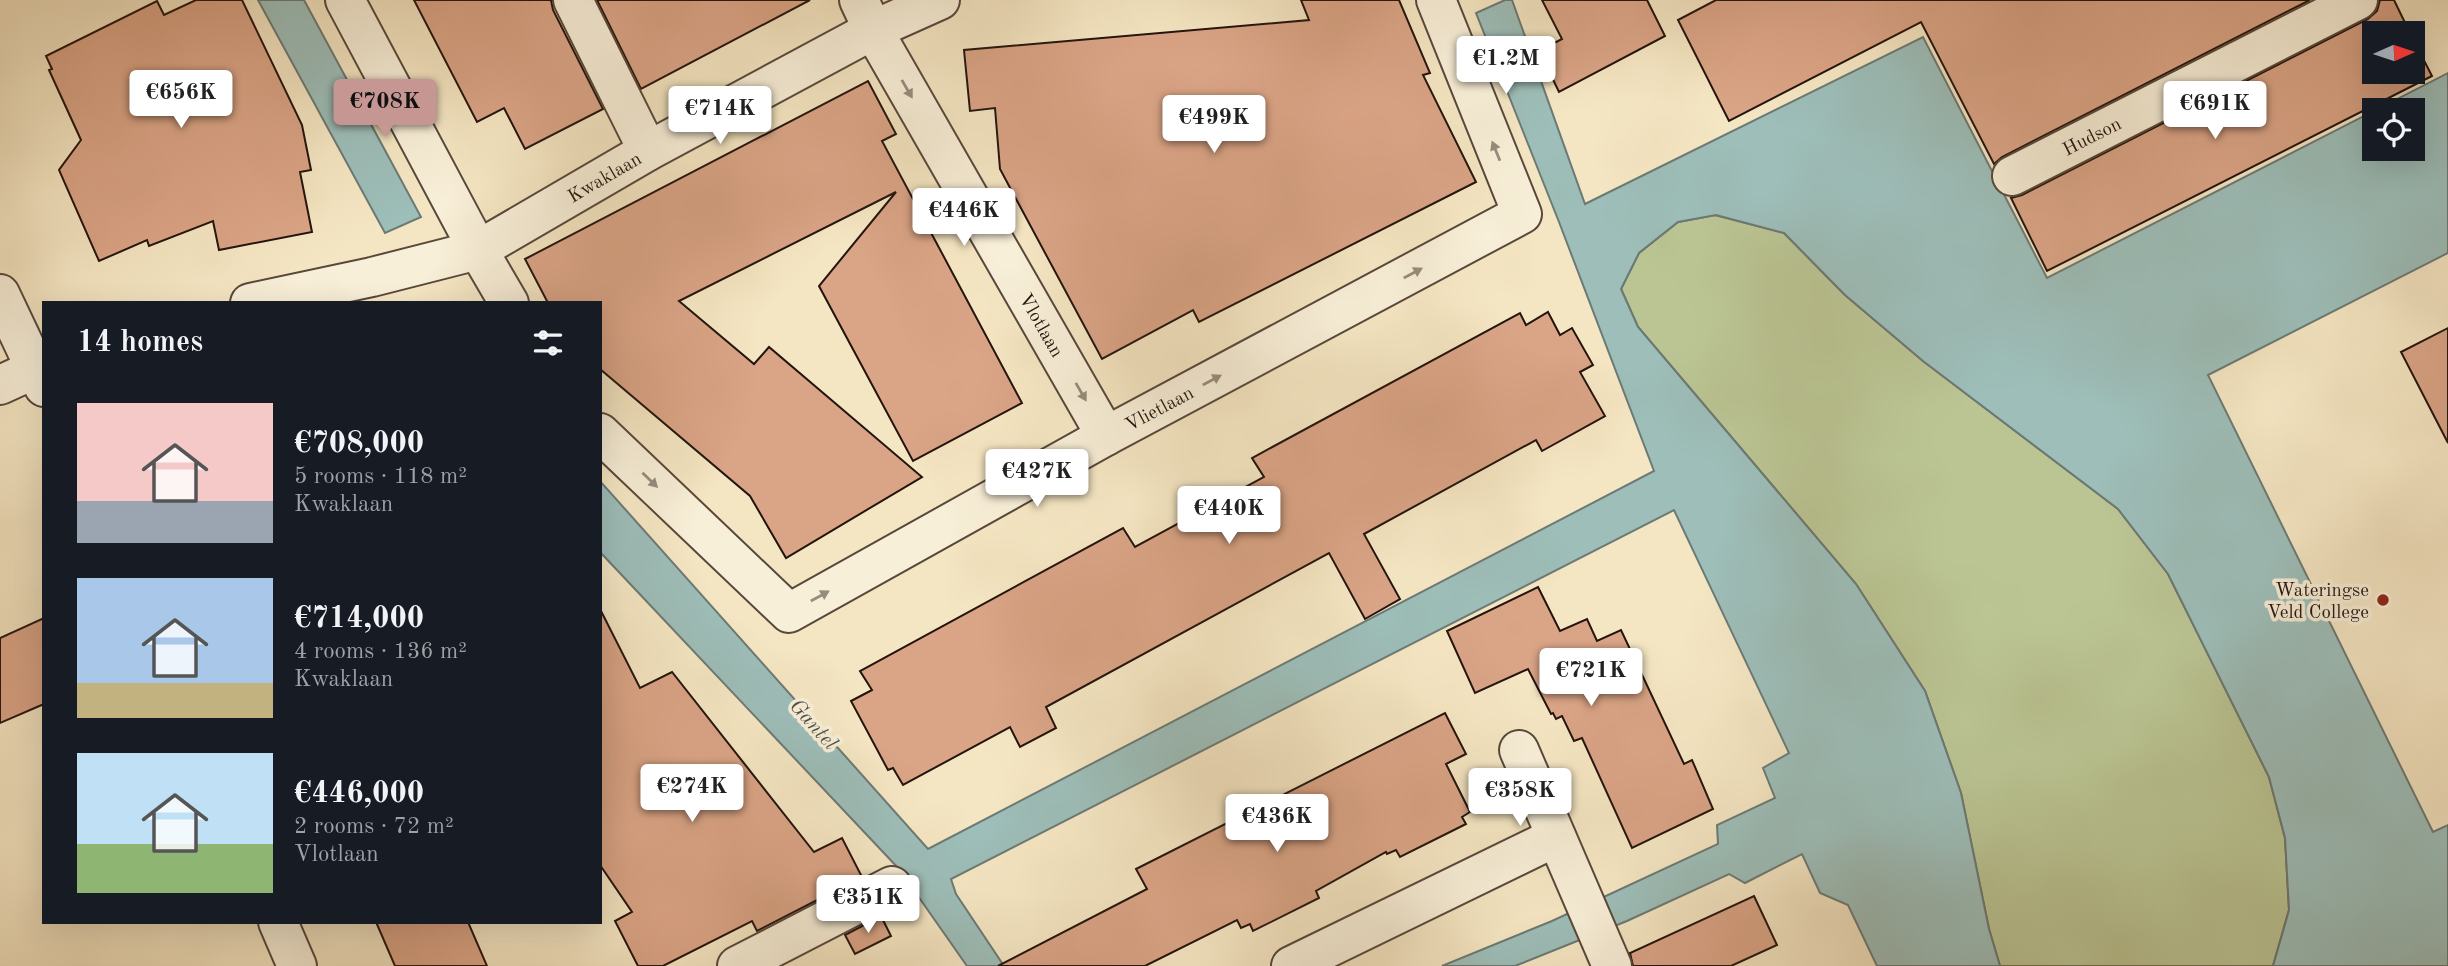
<!DOCTYPE html>
<html lang="en">
<head>
<meta charset="utf-8">
<style>
  body { margin:0; font-family:"Old Standard TT",serif; background:#20242c; color:#f1f3f6; height:100vh; display:flex; flex-direction:column; font-size:26px; white-space:nowrap }
  * { box-sizing:border-box; margin:0 }
  p { font-size:23px; color:#9ea1a6 }
  .icon { flex:none; width:38px; height:38px; fill:none; stroke:currentColor; stroke-width:2; stroke-linecap:round; stroke-linejoin:round }
  .map { position:relative; flex:1; overflow:hidden }
  .sheet { position:absolute; left:42px; top:301px; width:560px; height:623px; display:flex; flex-direction:column; background:#171b24; border-radius:0px; box-shadow:0 7px 28px #0002 }
  .sheet>* { flex:none }
  .needle { width:46px; rotate:87deg }
  .tools { position:absolute; left:2362px; top:21px; display:grid; gap:14px }
  .tools a { display:grid; place-items:center; width:63px; height:63px; border-radius:0px; background:#171b24; box-shadow:0 7px 28px #0002; font-size:35px }
  .price { position:absolute; translate:-50% -60px; padding:0 16px; border-radius:7px; background:#fff; color:#222; font-size:23px; line-height:46px; filter:drop-shadow(0 2px 4px #0008) }
  .price::after { content:''; position:absolute; left:50%; top:42px; width:21px; height:16px; margin-left:-10px; background:inherit; clip-path:polygon(0 0,100% 0,50% 100%) }
  .price.selected { background:#c59692; color:#111 }
  ul { padding:0; list-style:none }
  li { display:flex; align-items:center; gap:21px; height:175px; padding:0 35px }
  li span { display:grid; place-items:center; flex:none; width:196px; height:140px; border-radius:0px; color:#555 }
  li>.icon { margin-inline-start:auto }
  span .icon { width:84px; height:84px; fill:#fffc; stroke-width:1 }
  li b { font-size:30px }
  h2 { display:flex; justify-content:space-between; align-items:center; height:84px; padding:0 35px; font-size:30px }
  .map>svg:first-child { display:block }
  .green { fill:#bbc594; stroke:#6f6c51; stroke-width:2 }
  .water { fill:#9dbeb9; stroke:#6c7a75; stroke-width:2; fill-rule:evenodd }
  .building { fill:#daa486; stroke:#23140e; stroke-width:2 }
  .lines { fill:none; stroke-linecap:round; stroke-linejoin:round }
  .minor-casing { stroke:#58483b; stroke-width:42 }
  .minor { stroke:#f8efd8; stroke-width:38 }
  .oneway { fill:#988c7d }
  .poi-dot { fill:#8f2418; stroke:#f8efd8; stroke-width:2.5 }
  .labels { text-anchor:middle; stroke-width:7; stroke-linejoin:round; paint-order:stroke }
  .street-label { font-size:19px; fill:#23140e; stroke:#f8efd8 }
  .poi-label { font-size:19px; fill:#23140e; stroke:#f8efd8; text-anchor:end }
  .water-label { font-size:21px; font-style:italic; fill:#4e504a; stroke:#f8efd8 }
</style>
</head>
<body>
<div class="map">
<svg width="2448" height="966" viewBox="0 0 2448 966">
  <rect width="100%" height="100%" fill="#f5e6c3"/>
  <filter id="stains"><feTurbulence type="fractalNoise" baseFrequency=".00286" numOctaves="4"/><feColorMatrix values="0 0 0 0 .2 0 0 0 0 .09 0 0 0 0 .02 0 0 0 .5 -.17"/></filter>
  <radialGradient id="worn" r=".72"><stop offset=".6" stop-color="#630" stop-opacity="0"/><stop offset="1" stop-color="#630" stop-opacity=".3"/></radialGradient>
  <path class="green" d="M 1715,215 L 1784,233 L 1845,295 L 1923,361 L 2118,509 L 2168,574 L 2269,777 L 2285,838 L 2289,910 L 2273,966 L 2000,966 L 1989,929 L 1961,793 L 1925,691 L 1856,584 L 1638,327 L 1621,289 L 1639,253 L 1678,222 Z"/>
  <g class="water">
    <path d="M 258,0 L 304,0 L 421,217 L 385,233 Z"/>
    <path d="M 1505,0 L 1512,0 L 1585,204 L 1923,37 L 2047,278 L 2448,73 L 2448,253 L 2208,375 L 2433,832 L 2448,825 L 2448,966 L 2273,966 L 2289,910 L 2285,838 L 2269,777 L 2168,574 L 2118,509 L 1923,361 L 1845,295 L 1784,233 L 1716,215 L 1678,222 L 1639,253 L 1621,289 L 1638,327 L 1856,584 L 1925,691 L 1961,793 L 1989,929 L 2000,966 L 1877,966 L 1848,905 L 1820,893 L 1802,854 L 1745,883 L 1729,874 L 1627,921 L 1515,966 L 1442,966 L 1552,921 L 1718,844 L 1717,825 L 1775,798 L 1763,768 L 1789,753 L 1674,510 L 951,879 L 956,894 L 1004,966 L 967,966 L 899,869 L 600,552 L 600,481 L 928,849 L 1654,471 L 1559,222 L 1476,13 ZM 2375,110 L 2413,110 L 2413,149 L 2375,149 Z"/>
  </g>
  <g class="building">
    <path d="M 196,0 L 242,0 L 302,125 L 311,170 L 300,172 L 312,232 L 219,250 L 213,221 L 149,246 L 147,240 L 99,261 L 59,170 L 81,140 L 49,70 L 52,69 L 46,56 L 157,1 L 164,15 Z"/>
    <path d="M 414,0 L 551,0 L 553,10 L 603,109 L 525,149 L 504,108 L 477,122 Z"/>
    <path d="M 597,0 L 810,0 L 641,89 Z"/>
    <path d="M 1301,0 L 1399,0 L 1430,73 L 1423,75 L 1476,182 L 1199,322 L 1193,310 L 1102,359 L 1000,169 L 995,108 L 970,111 L 964,50 L 1309,20 Z"/>
    <path d="M 1542,0 L 1647,0 L 1665,36 L 1559,92 L 1539,51 L 1562,39 Z"/>
    <path d="M 1716,0 L 2310,0 L 2002,157 L 1994,164 L 1921,22 L 1729,121 L 1678,20 Z"/>
    <path d="M 2380,0 L 2394,0 L 2410,33 L 2375,33 L 2375,72 L 2413,72 L 2413,39 L 2432,76 L 2047,271 L 2011,198 L 2022,195 L 2368,19 L 2377,11 Z"/>
    <path d="M 868,81 L 896,134 L 882,141 L 1022,403 L 913,461 L 819,286 L 896,192 L 679,301 L 754,364 L 769,347 L 922,477 L 786,558 L 750,496 L 600,369 L 600,303 L 548,303 L 525,259 Z"/>
    <path d="M 1548,312 L 1560,335 L 1572,328 L 1593,365 L 1580,372 L 1605,416 L 1542,451 L 1536,440 L 1364,534 L 1400,599 L 1365,619 L 1329,553 L 1046,707 L 1056,728 L 1020,747 L 1010,727 L 903,785 L 893,768 L 888,770 L 851,701 L 872,690 L 860,671 L 1123,528 L 1135,547 L 1264,477 L 1252,458 L 1520,313 L 1526,325 Z"/>
    <path d="M 2448,328 L 2448,443 L 2401,352 Z"/>
    <path d="M 1538,587 L 1560,631 L 1587,619 L 1597,641 L 1621,630 L 1684,764 L 1692,760 L 1713,809 L 1632,848 L 1582,738 L 1574,741 L 1562,716 L 1556,719 L 1553,713 L 1551,714 L 1528,669 L 1475,693 L 1447,631 Z"/>
    <path d="M 600,609 L 640,688 L 672,672 L 814,852 L 842,838 L 862,877 L 757,931 L 752,921 L 663,966 L 638,966 L 615,921 L 632,912 L 600,865 Z"/>
    <path d="M 44,618 L 44,704 L 0,723 L 0,638 Z"/>
    <path d="M 1445,713 L 1466,754 L 1446,764 L 1470,812 L 1462,817 L 1466,824 L 1400,857 L 1396,850 L 1387,854 L 1386,852 L 1316,891 L 1319,898 L 1253,931 L 1250,924 L 1241,928 L 1237,920 L 1145,966 L 998,966 L 1147,889 L 1136,869 Z"/>
    <path d="M 1754,896 L 1777,945 L 1731,966 L 1633,966 L 1630,953 Z"/>
    <path d="M 881,916 L 891,936 L 855,954 L 845,935 Z"/>
    <path d="M 376,922 L 468,922 L 487,966 L 395,966 Z"/>
  </g>
  <g class="lines">
    <defs>
      <g id="minor">
        <path d="M 345,0 L 478,250 L 509,303"/>
        <path d="M 573,0 L 648,151"/>
        <path id="s1" d="M 859,0 L 873,30 L 1106,436"/>
        <path id="s2" d="M 2012,176 L 2358,0"/>
        <path d="M 0,294 L 44,387"/>
        <path id="s3" d="M 250,303 L 372,277 L 478,250 L 648,151 L 767,87 L 873,30 L 940,0"/>
        <path d="M 0,385 L 44,365"/>
        <path id="s4" d="M 600,433 L 789,613 L 1106,436 L 1522,214 L 1436,0"/>
        <path d="M 1519,750 L 1612,966"/>
        <path d="M 278,922 L 297,966"/>
        <path d="M 737,966 L 892,886"/>
        <path d="M 1291,966 L 1556,837"/>
      </g>
    </defs>
    <use href="#minor" class="minor-casing"/>
    <use href="#minor" class="minor"/>
  </g>
  <defs><path id="oneway-solid" d="M-6-.8H1V-3.2L6.5 0L1 3.2V.8H-6Z" transform="scale(1.75)"/></defs>
  <g class="oneway">
    <use href="#oneway-solid" transform="translate(907 89) rotate(60)"/>
    <use href="#oneway-solid" transform="translate(1496 151) rotate(-112)"/>
    <use href="#oneway-solid" transform="translate(1413 273) rotate(-28)"/>
    <use href="#oneway-solid" transform="translate(1212 380) rotate(-28)"/>
    <use href="#oneway-solid" transform="translate(1081 392) rotate(60)"/>
    <use href="#oneway-solid" transform="translate(650 480) rotate(44)"/>
    <use href="#oneway-solid" transform="translate(820 596) rotate(-29)"/>
  </g>
  <circle class="poi-dot" cx="2383" cy="600" r="7"/>
  <g class="labels">
    <g class="street-label">
      <text dy="7" stroke="none"><textPath href="#s2" startOffset="89">Hudson</textPath></text>
      <text dy="7" stroke="none"><textPath href="#s3" startOffset="380">Kwaklaan</textPath></text>
      <text dy="7" stroke="none"><textPath href="#s1" startOffset="373">Vlotlaan</textPath></text>
      <text dy="7" stroke="none"><textPath href="#s4" startOffset="684">Vlietlaan</textPath></text>
    </g>
    <g class="poi-label">
      <text x="2369" y="596">Wateringse<tspan x="2369" dy="22">Veld College</tspan></text>
    </g>
    <g class="water-label">
      <text transform="translate(814 724) rotate(48)" y="7">Gantel</text>
    </g>
  </g>
  <rect width="100%" height="100%" filter="url(#stains)"/>
  <rect width="100%" height="100%" fill="url(#worn)"/>
</svg>
<div class="tools">
<a><svg class="needle" viewBox="-14 -14 28 28"><path d="M0-13l5 13h-10z" fill="#e53935"/><path d="M0 13l5-13h-10z" fill="#9ea1a6"/></svg></a>
<a><svg class="icon" aria-label="locate" viewBox="0 0 24 24"><circle cx="12" cy="12" r="6"/><path d="M12 2v4M12 18v4M2 12h4M18 12h4"/></svg></a>
</div>
<b class="price" style="left:1506px;top:96px">€1.2M</b>
<b class="price" style="left:181px;top:130px">€656K</b>
<b class="price selected" style="left:385px;top:139px">€708K</b>
<b class="price" style="left:2215px;top:141px">€691K</b>
<b class="price" style="left:720px;top:146px">€714K</b>
<b class="price" style="left:1214px;top:155px">€499K</b>
<b class="price" style="left:964px;top:248px">€446K</b>
<b class="price" style="left:1037px;top:509px">€427K</b>
<b class="price" style="left:1229px;top:546px">€440K</b>
<b class="price" style="left:1591px;top:708px">€721K</b>
<b class="price" style="left:692px;top:824px">€274K</b>
<b class="price" style="left:1520px;top:828px">€358K</b>
<b class="price" style="left:1277px;top:854px">€436K</b>
<b class="price" style="left:868px;top:935px">€351K</b>
<section class="sheet">
<h2>14 homes<svg class="icon" aria-label="filters" viewBox="0 0 24 24"><path d="M4 7h16M4 17h16"/><circle cx="9" cy="7" r="2"/><circle cx="15" cy="17" r="2"/></svg></h2>
<ul>
<li><span style="background:linear-gradient(#f6c9c9 70%,#9aa5b1 0)"><svg class="icon" aria-label="home" viewBox="0 0 24 24"><path d="M3 11l9-7 9 7M6 9v11h12V9"/></svg></span><div><b>€708,000</b><p>5 rooms · 118 m²</p><p>Kwaklaan</p></div></li>
<li><span style="background:linear-gradient(#a9c7e8 75%,#c2b280 0)"><svg class="icon" aria-label="home" viewBox="0 0 24 24"><path d="M3 11l9-7 9 7M6 9v11h12V9"/></svg></span><div><b>€714,000</b><p>4 rooms · 136 m²</p><p>Kwaklaan</p></div></li>
<li><span style="background:linear-gradient(#bfe0f5 65%,#8fb573 0)"><svg class="icon" aria-label="home" viewBox="0 0 24 24"><path d="M3 11l9-7 9 7M6 9v11h12V9"/></svg></span><div><b>€446,000</b><p>2 rooms · 72 m²</p><p>Vlotlaan</p></div></li>
</ul>
</section>
</div>
</body>
</html>
